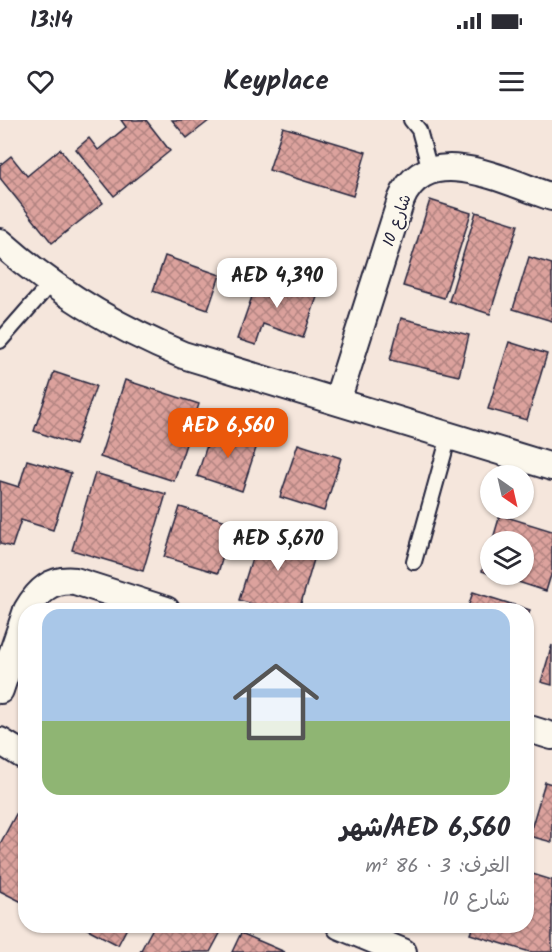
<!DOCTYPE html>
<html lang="ar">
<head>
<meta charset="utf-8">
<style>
  body { margin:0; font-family:Kalam,"Playpen Sans Arabic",sans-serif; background:#f7f7f7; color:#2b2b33; direction:rtl; height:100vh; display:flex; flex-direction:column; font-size:22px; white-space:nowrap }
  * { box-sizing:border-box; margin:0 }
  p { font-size:20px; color:#7c7c81 }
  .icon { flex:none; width:33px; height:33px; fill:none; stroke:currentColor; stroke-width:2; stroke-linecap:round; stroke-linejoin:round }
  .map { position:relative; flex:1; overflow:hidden; direction:ltr }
  .sheet { position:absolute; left:18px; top:483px; width:516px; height:330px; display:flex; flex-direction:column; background:#fff; border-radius:24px; box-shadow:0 2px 4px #0004; direction:rtl }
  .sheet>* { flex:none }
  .needle { width:39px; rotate:146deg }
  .tools { position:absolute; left:480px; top:345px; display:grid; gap:12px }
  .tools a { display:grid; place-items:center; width:54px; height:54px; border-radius:50%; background:#fff; box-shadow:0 2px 4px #0004; font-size:30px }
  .price { position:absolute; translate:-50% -51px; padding:0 14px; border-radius:12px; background:#fff; color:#222; font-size:20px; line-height:39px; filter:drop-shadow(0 2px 3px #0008) }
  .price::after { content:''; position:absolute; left:50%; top:36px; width:18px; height:14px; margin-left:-9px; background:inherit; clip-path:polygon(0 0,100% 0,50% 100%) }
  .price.current { background:#ea580c; color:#fff }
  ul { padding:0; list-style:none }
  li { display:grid; align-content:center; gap:12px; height:318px; padding:0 24px }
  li+li { border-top:2px solid #e1e1e2 }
  li span { display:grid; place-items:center; height:186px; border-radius:18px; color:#555 }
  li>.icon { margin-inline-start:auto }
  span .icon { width:108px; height:108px; fill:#fffc; stroke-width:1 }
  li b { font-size:26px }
  .status { display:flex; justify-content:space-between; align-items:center; height:42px; padding:0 30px; background:#fff; direction:ltr }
  .status svg { height:16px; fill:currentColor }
  header { display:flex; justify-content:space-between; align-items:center; height:78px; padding:0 24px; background:#fff; font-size:27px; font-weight:600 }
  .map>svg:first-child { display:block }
  .building { fill:url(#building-cross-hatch); stroke:#22223b; stroke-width:1.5 }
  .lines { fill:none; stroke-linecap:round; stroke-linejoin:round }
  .lane-casing { stroke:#22223b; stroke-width:18 }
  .street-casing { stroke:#22223b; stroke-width:30 }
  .lane { stroke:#fbf7ec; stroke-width:14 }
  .street { stroke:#fbf7ec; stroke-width:26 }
  .labels { text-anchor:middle; stroke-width:4.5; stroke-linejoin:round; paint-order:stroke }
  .street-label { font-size:16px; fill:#22223b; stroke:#fbf7ec }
</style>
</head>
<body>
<div class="status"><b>13:14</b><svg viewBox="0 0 49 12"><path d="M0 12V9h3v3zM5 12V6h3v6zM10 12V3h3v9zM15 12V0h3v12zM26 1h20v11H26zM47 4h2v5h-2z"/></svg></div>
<header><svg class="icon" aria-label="menu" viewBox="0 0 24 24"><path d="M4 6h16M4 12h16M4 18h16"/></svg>Keyplace<svg class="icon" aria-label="heart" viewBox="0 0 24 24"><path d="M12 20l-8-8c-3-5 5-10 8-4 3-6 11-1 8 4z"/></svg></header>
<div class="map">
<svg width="552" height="832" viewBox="0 0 552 832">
  <defs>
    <pattern id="building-cross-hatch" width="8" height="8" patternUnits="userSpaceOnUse" patternTransform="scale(1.5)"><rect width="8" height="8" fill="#dca29d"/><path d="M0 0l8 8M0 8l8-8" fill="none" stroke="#b28481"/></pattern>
  </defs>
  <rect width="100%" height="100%" fill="#f5e6dc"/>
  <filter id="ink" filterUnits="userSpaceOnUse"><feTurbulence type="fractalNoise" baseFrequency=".0167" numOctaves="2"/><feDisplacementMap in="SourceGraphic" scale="12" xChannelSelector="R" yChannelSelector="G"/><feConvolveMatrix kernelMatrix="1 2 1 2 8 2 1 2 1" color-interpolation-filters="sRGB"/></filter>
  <g filter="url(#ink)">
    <g class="building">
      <path d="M 121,0 L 146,0 L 170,31 L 114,76 L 76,29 L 89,18 L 98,30 L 126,7 Z"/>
      <path d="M 172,0 L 210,0 L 187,18 Z"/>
      <path d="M 283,7 L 366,32 L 353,76 L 269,50 Z"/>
      <path d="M 60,29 L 103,83 L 52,123 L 0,58 L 0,45 L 11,36 L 27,56 Z"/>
      <path d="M 430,80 L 471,93 L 444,178 L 403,166 Z"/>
      <path d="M 476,92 L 518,105 L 490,194 L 449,181 Z"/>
      <path d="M 165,136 L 220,155 L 208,190 L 153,171 Z"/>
      <path d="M 529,137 L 552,144 L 552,201 L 513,189 Z"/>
      <path d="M 260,154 L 318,174 L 303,218 L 263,204 L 256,225 L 237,219 Z"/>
      <path d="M 401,198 L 469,215 L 459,256 L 390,240 Z"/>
      <path d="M 509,222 L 547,234 L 527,300 L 488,289 Z"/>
      <path d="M 54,252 L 96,266 L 75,325 L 34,311 Z"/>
      <path d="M 125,260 L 199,284 L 174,361 L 100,337 Z"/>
      <path d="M 213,307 L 258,322 L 242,371 L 197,356 Z"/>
      <path d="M 298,324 L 341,338 L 324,391 L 280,377 Z"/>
      <path d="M 27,340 L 71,353 L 53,410 L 21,400 L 12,427 L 0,424 L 0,361 L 19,367 Z"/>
      <path d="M 95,353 L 166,374 L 143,451 L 72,430 Z"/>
      <path d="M 180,387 L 233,403 L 218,453 L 164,437 Z"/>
      <path d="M 500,395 L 552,411 L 552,452 L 546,471 L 493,454 L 524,454 L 524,422 L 492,422 Z"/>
      <path d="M 261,409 L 318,426 L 299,490 L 273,490 L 239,480 Z"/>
      <path d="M 490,425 L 490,454 L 482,451 Z"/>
      <path d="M 473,472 L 530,490 L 526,503 L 526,490 L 467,490 Z"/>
      <path d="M 552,525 L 552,565 L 541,562 Z"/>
      <path d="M 545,662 L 552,664 L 552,722 L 529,716 Z"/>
      <path d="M 22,683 L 26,685 L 26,784 L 0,771 L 0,724 Z"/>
      <path d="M 526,752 L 552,760 L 552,832 L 530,832 L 470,814 L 473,806 L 526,806 Z"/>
      <path d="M 82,806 L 128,806 L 118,825 Z"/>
      <path d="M 154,806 L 224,806 L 210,832 L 140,832 Z"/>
      <path d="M 241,813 L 285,832 L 232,832 Z"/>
    </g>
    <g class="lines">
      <defs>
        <g id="lane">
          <path d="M 411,0 L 419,10 L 430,50"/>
          <path d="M 0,221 L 50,164"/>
          <path d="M 414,442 L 449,316"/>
        </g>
        <g id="street">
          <path d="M 0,122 C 55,171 115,207 183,235 L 552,347"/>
          <path d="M 337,281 L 401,80 C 426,18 508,63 552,77"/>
          <path d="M 27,490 C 38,471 51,458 75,461 L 166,490"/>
          <path d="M 0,570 L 26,493"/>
          <path d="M 526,608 L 552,616"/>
          <path d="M 0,621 L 26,637"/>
          <path d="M 340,806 L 403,832"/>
        </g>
      </defs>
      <use href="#lane" class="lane-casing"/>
      <use href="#street" class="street-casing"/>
      <use href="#lane" class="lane"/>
      <use href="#street" class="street"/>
    </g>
  </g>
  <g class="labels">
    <g class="street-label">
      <text transform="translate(396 100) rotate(-70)" y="6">شارع 10</text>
    </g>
  </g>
</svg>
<div class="tools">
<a><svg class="needle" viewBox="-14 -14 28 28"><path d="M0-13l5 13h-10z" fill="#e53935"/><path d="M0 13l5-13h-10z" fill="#7c7c81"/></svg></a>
<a><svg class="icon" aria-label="layers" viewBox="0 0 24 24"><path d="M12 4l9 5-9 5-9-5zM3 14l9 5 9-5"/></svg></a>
</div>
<b class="price" style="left:277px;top:189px">AED 4,390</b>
<b class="price current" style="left:228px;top:339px">AED 6,560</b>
<b class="price" style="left:278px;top:452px">AED 5,670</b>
<section class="sheet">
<ul>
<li><span style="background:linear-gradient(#a9c7e8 60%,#8fb573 0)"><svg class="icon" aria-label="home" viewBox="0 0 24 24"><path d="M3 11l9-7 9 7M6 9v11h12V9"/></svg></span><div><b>AED 6,560/شهر</b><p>الغرف: 3 · 86 m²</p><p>شارع 10</p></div></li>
</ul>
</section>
</div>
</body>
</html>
